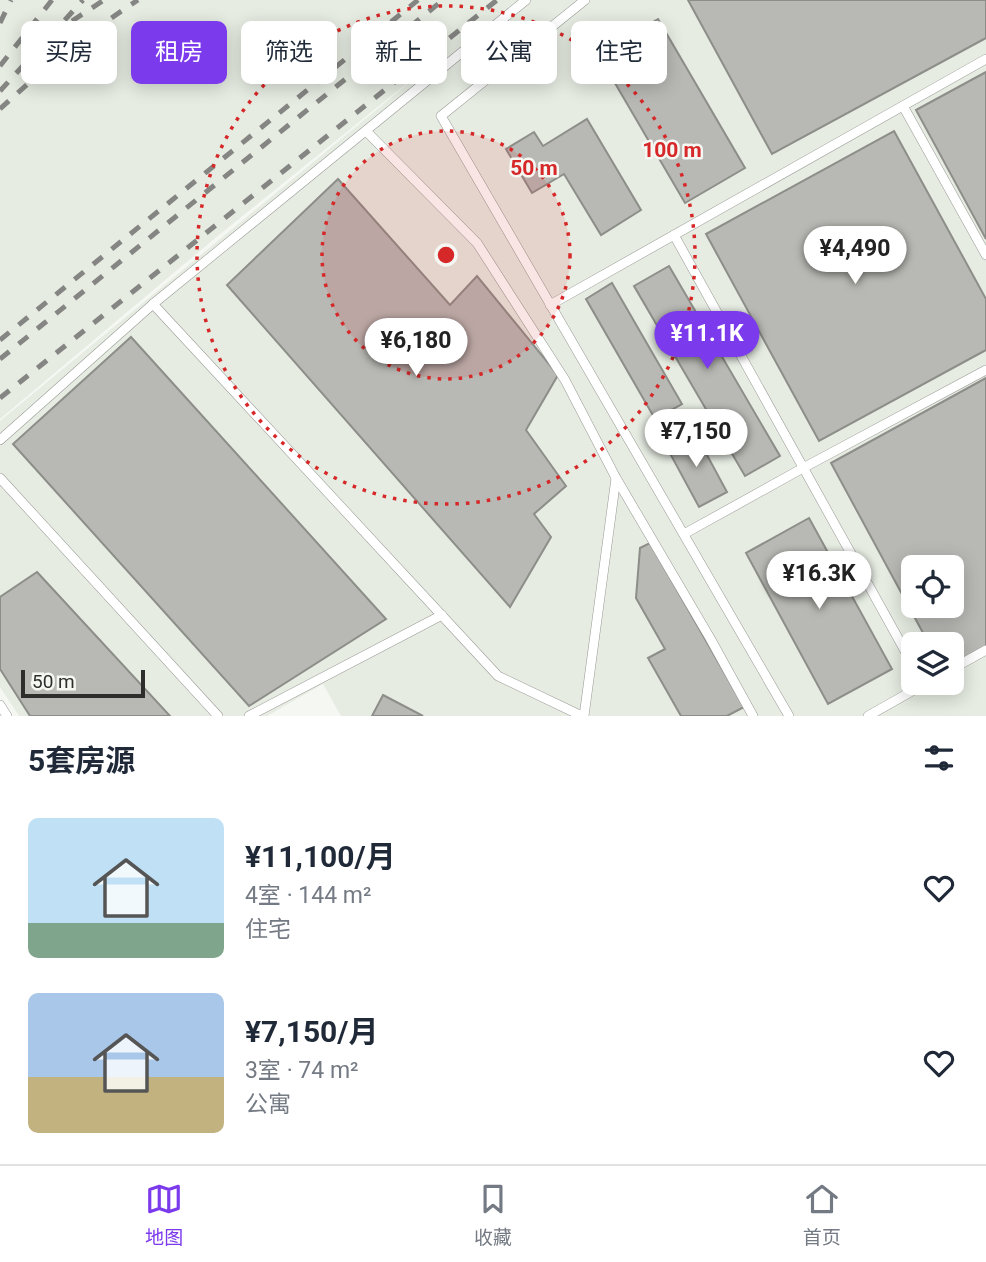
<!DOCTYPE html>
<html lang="zh">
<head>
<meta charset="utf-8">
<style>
  body { margin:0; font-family:Roboto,"Noto Sans SC",sans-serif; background:#f2f2f3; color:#1f2937; height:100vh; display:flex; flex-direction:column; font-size:26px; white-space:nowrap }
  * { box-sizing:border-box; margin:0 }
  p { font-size:23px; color:#747a83 }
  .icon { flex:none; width:38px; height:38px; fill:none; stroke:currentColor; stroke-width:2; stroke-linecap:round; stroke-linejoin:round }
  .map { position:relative; height:716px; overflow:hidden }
  .drawer { display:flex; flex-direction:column; background:#fff; flex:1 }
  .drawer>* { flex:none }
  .hud { position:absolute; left:21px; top:21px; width:945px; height:63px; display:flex; gap:14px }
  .fabs { position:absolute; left:901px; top:555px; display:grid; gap:14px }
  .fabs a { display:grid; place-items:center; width:63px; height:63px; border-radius:10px; background:#fff; box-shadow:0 4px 18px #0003; font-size:35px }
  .scale { position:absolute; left:21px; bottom:18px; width:124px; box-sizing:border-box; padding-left:7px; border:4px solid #2e2f2d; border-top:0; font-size:19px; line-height:24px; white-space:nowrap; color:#2e2f2d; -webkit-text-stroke:5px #f5f7f3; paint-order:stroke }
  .price { position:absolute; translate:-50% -60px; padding:0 16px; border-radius:24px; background:#fff; color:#222; font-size:23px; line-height:46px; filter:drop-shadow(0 2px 4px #0008) }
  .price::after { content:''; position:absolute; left:50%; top:42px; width:21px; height:16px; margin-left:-10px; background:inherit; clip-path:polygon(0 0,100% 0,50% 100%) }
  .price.selected { background:#7c3aed; color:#fff }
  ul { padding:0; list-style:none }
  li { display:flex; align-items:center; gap:21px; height:175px; padding:0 28px }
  li span { display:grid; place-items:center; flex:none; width:196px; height:140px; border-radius:10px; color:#555 }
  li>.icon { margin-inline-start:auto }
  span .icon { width:84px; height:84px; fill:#fffc; stroke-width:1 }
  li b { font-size:30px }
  h2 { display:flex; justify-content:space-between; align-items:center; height:84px; padding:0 28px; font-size:30px }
  .chip { padding:0 24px; border-radius:10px; background:#fff; box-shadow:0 4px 18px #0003; font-size:24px; line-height:63px }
  .chip.selected { background:#7c3aed; color:#fff }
  .menu { display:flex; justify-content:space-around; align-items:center; height:98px; border-top:2px solid #e0e1e3; background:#fff; font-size:19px; color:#747a83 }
  .menu a { display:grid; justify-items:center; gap:4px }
  .menu .selected { color:#7c3aed }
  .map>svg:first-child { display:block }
  .built { fill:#e6ece2; fill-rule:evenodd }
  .building { fill:#b8b8b4; stroke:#8d8d89; stroke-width:2; fill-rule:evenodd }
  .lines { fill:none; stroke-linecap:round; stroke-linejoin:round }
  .lane-casing { stroke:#979995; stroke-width:10 }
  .lane { stroke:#fff; stroke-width:9 }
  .rail { stroke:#858683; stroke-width:5; stroke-dasharray:12 12; stroke-linecap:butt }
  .ring { fill:none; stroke:#d62828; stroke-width:3.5; stroke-dasharray:3.5 7 }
  .centre { fill:#d62828; stroke:#f5f7f3; stroke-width:3.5 }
  .ring-label { font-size:21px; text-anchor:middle; font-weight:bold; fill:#d62828; stroke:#f5f7f3; stroke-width:5; stroke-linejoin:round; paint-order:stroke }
</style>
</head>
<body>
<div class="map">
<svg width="986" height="716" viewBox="0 0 986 716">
  <rect width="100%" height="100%" fill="#f5f7f3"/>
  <path class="built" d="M 0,0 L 986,0 L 986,716 L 341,716 L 323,684 L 267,716 L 19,716 L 0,687 L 0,421 L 462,39 L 214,239 L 0,419 ZM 914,567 L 952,567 L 952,606 L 914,606 ZM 914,644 L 952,644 L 952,682 L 914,682 Z"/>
  <g class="building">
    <path d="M 688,0 L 986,0 L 986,38 L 772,154 Z"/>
    <path d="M 658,19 L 745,168 L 685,203 L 598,54 Z"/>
    <path d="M 986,72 L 986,239 L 916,110 Z"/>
    <path d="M 587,119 L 641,210 L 601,235 L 564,174 L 532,193 L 506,149 L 534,132 L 543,146 Z"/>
    <path d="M 894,131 L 986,299 L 986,350 L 819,441 L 706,234 Z"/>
    <path d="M 338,179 L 450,305 L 477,276 L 558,375 L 526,430 L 566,486 L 534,514 L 551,537 L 510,607 L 227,285 Z"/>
    <path d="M 669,266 L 780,456 L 745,476 L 634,286 Z"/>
    <path d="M 612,283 L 682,404 L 655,419 L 586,299 Z"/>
    <path d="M 131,337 L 386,619 L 249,706 L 13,444 Z"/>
    <path d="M 986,378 L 986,647 L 952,666 L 952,644 L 929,644 L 831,463 ZM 914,567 L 952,567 L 952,606 L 914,606 Z"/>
    <path d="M 694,431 L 727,492 L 699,507 L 666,446 Z"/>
    <path d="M 809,518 L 892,669 L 828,704 L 746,553 Z"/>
    <path d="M 650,543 L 744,707 L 727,716 L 681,716 L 648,658 L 665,649 L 636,598 L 640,548 Z"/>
    <path d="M 37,572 L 170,716 L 30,716 L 0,669 L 0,597 Z"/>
    <path d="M 383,695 L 423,716 L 372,716 Z"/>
  </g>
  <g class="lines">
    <defs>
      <g id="lane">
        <path d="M 585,0 L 441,116 L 789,716"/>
        <path d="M 903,106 L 986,255"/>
        <path d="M 366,131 L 477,243 L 565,380 L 616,478 L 584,716"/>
        <path d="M 674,235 L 914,667"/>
        <path d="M 153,304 L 498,676 L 582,716"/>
        <path d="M 550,305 L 986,59"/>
        <path d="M 0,440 L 153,304 L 526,0"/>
        <path d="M 0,478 L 218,716"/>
        <path d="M 616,478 L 710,638 L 753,716"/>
        <path d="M 684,534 L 803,468 L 986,370"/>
        <path d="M 952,669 L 986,650"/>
        <path d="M 0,705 L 7,716"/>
        <path d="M 249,716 L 442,615"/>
        <path d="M 868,716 L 928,682"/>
      </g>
    </defs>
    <use href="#lane" class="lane-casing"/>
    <use href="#lane" class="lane"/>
    <g class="rail">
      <path d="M 72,21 L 104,0"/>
      <path d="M 0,23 L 11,0"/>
      <path d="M 0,66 L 52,0"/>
      <path d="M 0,91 L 83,0"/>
      <path d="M 0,109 C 43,69 89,32 138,0"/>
      <path d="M 0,340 L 418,0"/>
      <path d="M 0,359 L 443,0"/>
      <path d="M 0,398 L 497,0"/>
    </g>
  </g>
  <circle cx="446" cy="255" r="124" fill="#d62828" fill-opacity=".12"/>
  <g class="ring">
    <circle cx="446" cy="255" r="124"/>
    <circle cx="446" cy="255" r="249"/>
  </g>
  <circle cx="446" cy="255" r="10" class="centre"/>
  <g class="ring-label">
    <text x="672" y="157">100 m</text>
    <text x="534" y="175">50 m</text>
  </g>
</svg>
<div class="fabs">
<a><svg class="icon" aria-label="locate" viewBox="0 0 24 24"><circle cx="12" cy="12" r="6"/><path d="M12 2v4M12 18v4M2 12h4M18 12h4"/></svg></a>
<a><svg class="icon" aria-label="layers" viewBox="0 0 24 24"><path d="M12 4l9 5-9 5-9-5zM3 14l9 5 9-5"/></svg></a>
</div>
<div class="scale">50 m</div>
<b class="price" style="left:855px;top:286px">¥4,490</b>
<b class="price selected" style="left:707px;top:371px">¥11.1K</b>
<b class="price" style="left:416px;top:378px">¥6,180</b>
<b class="price" style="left:696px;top:469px">¥7,150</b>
<b class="price" style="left:819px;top:611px">¥16.3K</b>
<div class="hud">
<a class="chip">买房</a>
<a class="chip selected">租房</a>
<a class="chip">筛选</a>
<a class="chip">新上</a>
<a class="chip">公寓</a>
<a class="chip">住宅</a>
</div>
</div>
<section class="drawer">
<h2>5套房源<svg class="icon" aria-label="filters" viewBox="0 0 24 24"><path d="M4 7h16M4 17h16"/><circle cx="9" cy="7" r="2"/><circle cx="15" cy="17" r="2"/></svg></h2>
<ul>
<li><span style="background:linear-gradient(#bfe0f5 75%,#7fa58c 0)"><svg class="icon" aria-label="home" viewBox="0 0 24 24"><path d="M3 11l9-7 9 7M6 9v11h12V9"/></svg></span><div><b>¥11,100/月</b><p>4室 · 144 m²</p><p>住宅</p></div><svg class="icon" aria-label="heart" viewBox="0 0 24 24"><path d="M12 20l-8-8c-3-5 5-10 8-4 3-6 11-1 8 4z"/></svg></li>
<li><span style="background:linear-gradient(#a9c7e8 60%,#c2b280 0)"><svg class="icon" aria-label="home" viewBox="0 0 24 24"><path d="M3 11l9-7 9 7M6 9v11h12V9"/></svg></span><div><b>¥7,150/月</b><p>3室 · 74 m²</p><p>公寓</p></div><svg class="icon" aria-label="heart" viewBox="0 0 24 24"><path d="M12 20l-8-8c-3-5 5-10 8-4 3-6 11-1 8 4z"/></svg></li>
</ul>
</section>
<nav class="menu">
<a class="selected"><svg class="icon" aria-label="map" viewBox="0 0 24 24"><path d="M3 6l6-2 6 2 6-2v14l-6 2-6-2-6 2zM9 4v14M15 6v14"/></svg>地图</a>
<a><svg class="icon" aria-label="saved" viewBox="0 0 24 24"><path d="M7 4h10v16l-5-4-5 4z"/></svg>收藏</a>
<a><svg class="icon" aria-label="home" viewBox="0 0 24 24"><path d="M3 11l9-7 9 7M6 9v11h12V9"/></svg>首页</a>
</nav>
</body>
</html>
